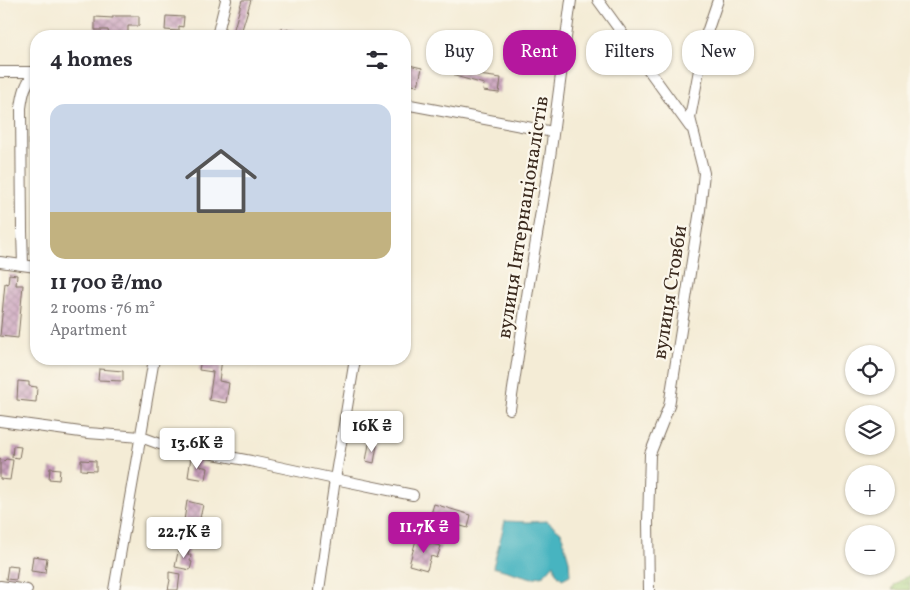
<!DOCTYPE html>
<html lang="en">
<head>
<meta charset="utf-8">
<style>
  body { margin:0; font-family:Vollkorn,serif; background:#f2f2f3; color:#2b2b33; height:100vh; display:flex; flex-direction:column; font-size:19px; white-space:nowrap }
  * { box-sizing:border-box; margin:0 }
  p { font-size:16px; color:#7c7c81 }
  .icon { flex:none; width:28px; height:28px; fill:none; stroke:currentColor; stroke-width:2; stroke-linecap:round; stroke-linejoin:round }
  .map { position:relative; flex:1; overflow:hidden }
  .panel { position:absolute; left:30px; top:30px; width:381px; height:335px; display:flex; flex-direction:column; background:#fff; border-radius:20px; box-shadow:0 1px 4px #0004 }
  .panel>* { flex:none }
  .guide { position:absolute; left:426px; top:30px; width:409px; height:45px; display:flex; gap:10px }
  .buttons { position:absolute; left:845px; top:345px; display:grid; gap:10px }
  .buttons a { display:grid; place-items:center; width:50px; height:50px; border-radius:50%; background:#fff; box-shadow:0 1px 4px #0004; font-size:25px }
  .price { position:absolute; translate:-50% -42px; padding:0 11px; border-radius:5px; background:#fff; color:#222; font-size:16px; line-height:32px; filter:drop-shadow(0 1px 2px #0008) }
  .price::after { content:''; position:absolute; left:50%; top:30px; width:15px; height:11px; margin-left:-8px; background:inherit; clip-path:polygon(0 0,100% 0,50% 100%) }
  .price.active { background:#b5179e; color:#fff }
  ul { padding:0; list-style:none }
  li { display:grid; align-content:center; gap:10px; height:265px; padding:0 20px }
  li+li { border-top:1px solid #e1e1e2 }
  li span { display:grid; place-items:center; height:155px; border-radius:15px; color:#555 }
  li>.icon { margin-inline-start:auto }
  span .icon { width:90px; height:90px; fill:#fffc; stroke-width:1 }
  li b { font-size:21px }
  h2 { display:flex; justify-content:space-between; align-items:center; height:60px; padding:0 20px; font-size:21px }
  .pill { padding:0 18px; border-radius:20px; background:#fff; box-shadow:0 1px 4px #0004; font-size:18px; line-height:45px }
  .pill.active { background:#b5179e; color:#fff }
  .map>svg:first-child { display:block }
  .wetland { fill:url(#wetland-marsh); stroke:#717d4d }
  .water { fill:#46b4c0; stroke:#406f6f }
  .building { fill:url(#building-cross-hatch) }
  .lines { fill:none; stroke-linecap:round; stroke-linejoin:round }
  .minor-casing { stroke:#7c6e5e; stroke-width:12 }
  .minor { stroke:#fff; stroke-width:10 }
  .labels { text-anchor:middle; stroke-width:4.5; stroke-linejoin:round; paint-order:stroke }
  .street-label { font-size:20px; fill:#3b2a1e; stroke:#fbf7ec }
</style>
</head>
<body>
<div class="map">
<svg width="910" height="590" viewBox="0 0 910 590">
  <defs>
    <pattern id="wetland-marsh" width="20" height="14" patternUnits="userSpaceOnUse" patternTransform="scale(1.25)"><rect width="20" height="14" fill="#a7d07c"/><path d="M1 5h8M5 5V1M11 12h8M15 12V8" fill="none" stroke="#89a965"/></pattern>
    <pattern id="building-cross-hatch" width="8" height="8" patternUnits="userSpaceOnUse" patternTransform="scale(1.25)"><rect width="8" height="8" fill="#caa1bd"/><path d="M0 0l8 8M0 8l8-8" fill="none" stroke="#a58399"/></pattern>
  </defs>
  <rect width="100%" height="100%" fill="#fbf7ec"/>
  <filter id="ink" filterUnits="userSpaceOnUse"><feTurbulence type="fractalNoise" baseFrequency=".02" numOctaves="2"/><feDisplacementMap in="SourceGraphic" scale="10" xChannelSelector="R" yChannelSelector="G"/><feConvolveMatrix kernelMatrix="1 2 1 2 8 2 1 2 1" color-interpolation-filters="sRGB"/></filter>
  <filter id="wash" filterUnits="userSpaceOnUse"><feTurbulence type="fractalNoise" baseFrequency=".0096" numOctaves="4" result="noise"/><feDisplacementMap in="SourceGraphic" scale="20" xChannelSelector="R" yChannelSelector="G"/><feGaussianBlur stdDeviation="1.12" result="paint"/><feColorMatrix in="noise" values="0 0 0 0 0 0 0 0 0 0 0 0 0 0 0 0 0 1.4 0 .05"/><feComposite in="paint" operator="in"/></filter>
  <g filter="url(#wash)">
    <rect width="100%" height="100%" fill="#f4ecd6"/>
    <path class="wetland" d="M 910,575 L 910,590 L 892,590 L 895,584 Z"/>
    <path class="water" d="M 505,521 L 528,522 L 547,521 L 561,532 L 569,560 L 570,575 L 562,579 L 556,573 L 554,564 L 544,575 L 532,578 L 493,567 Z"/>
    <g id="blocks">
      <g class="building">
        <path d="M 242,0 L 251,0 L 240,36 L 232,36 Z"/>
        <path d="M 113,16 L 139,16 L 139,26 L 128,26 L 128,36 L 109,36 L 108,30 L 95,30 L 95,17 L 113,18 Z"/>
        <path d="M 166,16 L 184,17 L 183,27 L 179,26 L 179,31 L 165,30 Z"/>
        <path d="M 281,28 L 305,33 L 304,36 L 279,36 Z"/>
        <path d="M 405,64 L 422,68 L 418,86 L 405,84 Z"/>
        <path d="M 456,72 L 501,78 L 499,93 L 483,91 L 484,84 L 455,76 Z"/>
        <path d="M 9,274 L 17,275 L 16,285 L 23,285 L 18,338 L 0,336 L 5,283 L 8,284 Z"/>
        <path d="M 201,359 L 222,359 L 219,381 L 229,383 L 226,403 L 209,400 L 213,372 L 199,370 Z"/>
        <path d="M 99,369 L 123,371 L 123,381 L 98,380 Z"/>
        <path d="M 18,381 L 29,382 L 29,386 L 37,387 L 36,402 L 17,400 Z"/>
        <path d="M 369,444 L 377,445 L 374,463 L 366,461 Z"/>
        <path d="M 13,446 L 21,447 L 19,458 L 12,457 Z"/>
        <path d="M 191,457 L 201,459 L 200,466 L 208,468 L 206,480 L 188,477 Z"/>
        <path d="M 0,459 L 4,461 L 6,459 L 13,460 L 10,480 L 0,479 Z"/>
        <path d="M 81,460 L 96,461 L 96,471 L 81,470 Z"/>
        <path d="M 50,468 L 60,469 L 59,480 L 49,479 Z"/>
        <path d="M 187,501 L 203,505 L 200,518 L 202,518 L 201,529 L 183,527 Z"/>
        <path d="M 434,504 L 471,515 L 468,528 L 430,517 Z"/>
        <path d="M 416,540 L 441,546 L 437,558 L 431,556 L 427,570 L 409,565 Z"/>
        <path d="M 179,547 L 189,550 L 188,555 L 191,555 L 190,561 L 192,562 L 190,570 L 175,567 Z"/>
        <path d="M 33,556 L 47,558 L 45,573 L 31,571 Z"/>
        <path d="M 8,566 L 18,567 L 16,580 L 6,579 Z"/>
        <path d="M 169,572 L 180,574 L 178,590 L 168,590 L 170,580 L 169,579 Z"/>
      </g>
    </g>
  </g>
  <g filter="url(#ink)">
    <use href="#blocks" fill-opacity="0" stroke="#7c6e5e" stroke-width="1"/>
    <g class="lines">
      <defs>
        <g id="minor">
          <path d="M 598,0 L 690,127"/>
          <path d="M 217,36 L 226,0"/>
          <path d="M 0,72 L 36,72"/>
          <path d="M 405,104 L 553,132"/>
          <path d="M 0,262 L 36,267"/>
          <path d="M 23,265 L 22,231 L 21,108 C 23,93 25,84 35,72"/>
          <path d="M 510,409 L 529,283 L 550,157 L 571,0"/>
          <path d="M 0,421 L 88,433 L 141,437 L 160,444 L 251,461 L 335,479 L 413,495"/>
          <path d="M 0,586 L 27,590"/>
          <path d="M 114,590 L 154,359"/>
          <path d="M 319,590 L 335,479 L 355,359"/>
          <path d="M 649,590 L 648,522 L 650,454 L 669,406 L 700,210 L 704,173 L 690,118 L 705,38 L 718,0"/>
        </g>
      </defs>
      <use href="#minor" class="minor-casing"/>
      <use href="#minor" class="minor"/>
    </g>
  </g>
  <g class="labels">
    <g class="street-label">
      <text transform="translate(522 217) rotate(-81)" y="7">вулиця Інтернаціоналістів</text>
      <text transform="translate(669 292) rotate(-81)" y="7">вулиця Стовби</text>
    </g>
  </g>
</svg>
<div class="buttons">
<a><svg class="icon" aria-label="locate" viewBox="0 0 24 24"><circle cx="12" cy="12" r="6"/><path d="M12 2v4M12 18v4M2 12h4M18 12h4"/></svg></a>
<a><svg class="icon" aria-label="layers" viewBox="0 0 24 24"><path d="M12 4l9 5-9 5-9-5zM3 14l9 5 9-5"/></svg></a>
<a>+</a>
<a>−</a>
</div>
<b class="price" style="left:372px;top:453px">16K ₴</b>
<b class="price" style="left:197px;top:470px">13.6K ₴</b>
<b class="price active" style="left:424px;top:554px">11.7K ₴</b>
<b class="price" style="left:184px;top:559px">22.7K ₴</b>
<div class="guide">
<a class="pill">Buy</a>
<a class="pill active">Rent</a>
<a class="pill">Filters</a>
<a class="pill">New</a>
</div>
<section class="panel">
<h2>4 homes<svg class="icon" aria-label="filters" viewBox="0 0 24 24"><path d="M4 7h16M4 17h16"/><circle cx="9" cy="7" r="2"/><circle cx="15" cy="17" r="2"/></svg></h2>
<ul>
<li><span style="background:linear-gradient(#c9d6e8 70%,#c2b280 0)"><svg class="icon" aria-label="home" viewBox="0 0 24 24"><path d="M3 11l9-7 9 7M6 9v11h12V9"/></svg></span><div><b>11 700 ₴/mo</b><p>2 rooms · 76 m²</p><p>Apartment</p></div></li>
</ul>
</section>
</div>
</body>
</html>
